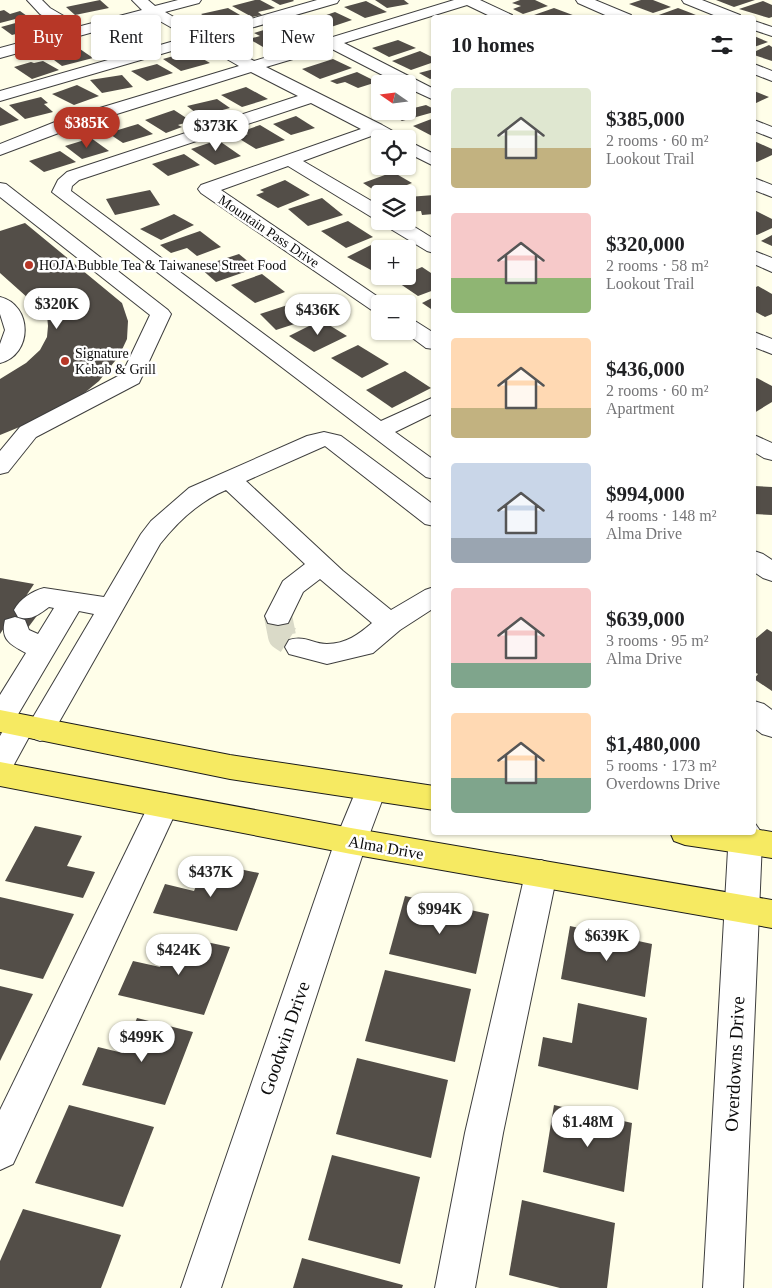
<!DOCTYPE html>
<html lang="en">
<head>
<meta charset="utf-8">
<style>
  body { margin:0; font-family:"Times New Roman",serif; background:#f6f6f6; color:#202124; height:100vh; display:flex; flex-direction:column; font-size:19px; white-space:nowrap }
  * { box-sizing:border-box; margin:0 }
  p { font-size:16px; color:#757577 }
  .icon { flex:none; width:28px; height:28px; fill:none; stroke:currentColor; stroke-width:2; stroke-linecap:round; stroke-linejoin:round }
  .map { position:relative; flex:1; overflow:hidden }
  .panel { position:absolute; left:431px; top:15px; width:325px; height:820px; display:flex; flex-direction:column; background:#fff; border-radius:5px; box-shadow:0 1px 4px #0004 }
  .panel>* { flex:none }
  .banner { position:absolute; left:15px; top:15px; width:341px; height:45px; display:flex; gap:10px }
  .needle { width:32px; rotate:284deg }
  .fabs { position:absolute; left:371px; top:75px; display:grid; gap:10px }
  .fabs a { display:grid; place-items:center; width:45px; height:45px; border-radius:5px; background:#fff; box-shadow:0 1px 4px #0004; font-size:25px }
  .price { position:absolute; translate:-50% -42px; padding:0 11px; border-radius:18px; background:#fff; color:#222; font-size:16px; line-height:32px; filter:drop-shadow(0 1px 2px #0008) }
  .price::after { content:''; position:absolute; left:50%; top:30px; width:15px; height:11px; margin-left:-8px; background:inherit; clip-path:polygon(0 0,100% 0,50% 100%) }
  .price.on { background:#b73727; color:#fff }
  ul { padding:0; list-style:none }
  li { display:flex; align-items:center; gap:15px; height:125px; padding:0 20px }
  li span { display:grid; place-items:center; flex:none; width:140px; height:100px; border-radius:5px; color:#555 }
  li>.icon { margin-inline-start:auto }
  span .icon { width:60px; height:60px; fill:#fffc; stroke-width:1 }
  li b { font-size:21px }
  h2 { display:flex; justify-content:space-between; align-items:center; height:60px; padding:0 20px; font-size:21px }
  .chip { padding:0 18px; border-radius:5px; background:#fff; box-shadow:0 1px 4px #0004; font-size:18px; line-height:45px }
  .chip.on { background:#b73727; color:#fff }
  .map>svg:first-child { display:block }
  .building { fill:#534e48 }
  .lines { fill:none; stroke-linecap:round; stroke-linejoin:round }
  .minor-tunnel { stroke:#dadac8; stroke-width:28; stroke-dasharray:28 14; stroke-linecap:butt }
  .minor-casing { stroke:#3e3e3e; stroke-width:2 }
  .major-casing { stroke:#1c1c1c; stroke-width:2 }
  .minor { fill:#fff; fill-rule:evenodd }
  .major { fill:#f6ea62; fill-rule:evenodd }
  .poi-dot { fill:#b73727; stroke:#fff; stroke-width:2 }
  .labels { text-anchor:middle; stroke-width:5; stroke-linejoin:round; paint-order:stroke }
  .far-street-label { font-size:14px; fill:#0b0b0b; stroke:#fff }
  .far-poi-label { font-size:14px; fill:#0b0b0b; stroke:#fff; text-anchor:start }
  .street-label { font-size:16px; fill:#0b0b0b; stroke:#fff }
  .near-street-label { font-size:19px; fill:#0b0b0b; stroke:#fff }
</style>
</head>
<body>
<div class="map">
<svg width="772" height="1288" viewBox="0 0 772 1288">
  <rect width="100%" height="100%" fill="#fffee9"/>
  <g class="building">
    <path d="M 100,0 L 109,8 L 75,15 L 66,7 Z"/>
    <path d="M 255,0 L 260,0 L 275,8 L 258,12 L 262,15 L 252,17 L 232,6 Z"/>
    <path d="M 271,0 L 293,0 L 294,1 L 280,5 Z"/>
    <path d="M 375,0 L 404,0 L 409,4 L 387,8 Z"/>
    <path d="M 520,0 L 535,0 L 548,6 L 523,14 L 513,9 L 521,6 L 512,3 Z"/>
    <path d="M 641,0 L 653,0 L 671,7 L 653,13 L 629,4 Z"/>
    <path d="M 716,0 L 755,0 L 734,7 Z"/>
    <path d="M 366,1 L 387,12 L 365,18 L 344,7 Z"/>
    <path d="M 763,1 L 772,5 L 772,17 L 769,18 L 739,9 Z"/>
    <path d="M 228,8 L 240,15 L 213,22 L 201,14 Z"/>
    <path d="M 554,8 L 578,17 L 578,18 L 541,18 L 534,15 Z"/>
    <path d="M 678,8 L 691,13 L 703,18 L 656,16 Z"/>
    <path d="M 4,10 L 10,14 L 20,11 L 27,16 L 0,23 L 0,11 Z"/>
    <path d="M 335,12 L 352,20 L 328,28 L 312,20 Z"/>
    <path d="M 30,19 L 42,27 L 12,35 L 1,27 Z"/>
    <path d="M 301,20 L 319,30 L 299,36 L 282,26 Z"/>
    <path d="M 148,28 L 160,36 L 152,38 L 158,42 L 141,46 L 123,35 Z"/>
    <path d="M 267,29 L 288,40 L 263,47 L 249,39 L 260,36 L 254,33 Z"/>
    <path d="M 754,36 L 768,42 L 754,47 Z"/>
    <path d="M 114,37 L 133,48 L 112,54 L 94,43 Z"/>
    <path d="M 398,40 L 416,48 L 389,57 L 372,48 Z"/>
    <path d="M 769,45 L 772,47 L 772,61 L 754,55 L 754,52 Z"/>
    <path d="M 80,49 L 93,58 L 62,66 L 50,57 Z"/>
    <path d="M 420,51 L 434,58 L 434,62 L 411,70 L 392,61 Z"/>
    <path d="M 177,55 L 184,60 L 198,56 L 210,63 L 181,71 L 163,59 Z"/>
    <path d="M 333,59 L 352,68 L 320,79 L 302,69 Z"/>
    <path d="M 43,61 L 59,70 L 32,79 L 14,67 L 31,62 L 34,63 Z"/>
    <path d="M 157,64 L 173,73 L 147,81 L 131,71 Z"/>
    <path d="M 434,69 L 434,78 L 430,79 L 419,73 Z"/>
    <path d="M 357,72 L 377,82 L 358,88 L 345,82 L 337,84 L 330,81 Z"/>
    <path d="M 122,75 L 133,87 L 102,93 L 90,80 Z"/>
    <path d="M 77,85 L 99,96 L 74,105 L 52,94 Z"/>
    <path d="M 246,87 L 268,99 L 242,107 L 221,95 Z"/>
    <path d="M 754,91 L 769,97 L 754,104 Z"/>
    <path d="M 41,97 L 48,103 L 44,104 L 53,112 L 25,119 L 9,105 Z"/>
    <path d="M 217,99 L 230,108 L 200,116 L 187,106 Z"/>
    <path d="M 408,104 L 414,108 L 426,105 L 434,109 L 434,112 L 402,121 L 387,111 L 408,111 Z"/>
    <path d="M 0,107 L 19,120 L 0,126 Z"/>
    <path d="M 174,110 L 191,121 L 178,125 L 182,127 L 166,133 L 145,120 Z"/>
    <path d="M 296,116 L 315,128 L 291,135 L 273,124 Z"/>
    <path d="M 434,118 L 434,137 L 413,126 Z"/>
    <path d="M 138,124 L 153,134 L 123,143 L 108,133 Z"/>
    <path d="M 260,125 L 285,140 L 256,149 L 238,138 L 248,134 L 243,131 Z"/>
    <path d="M 91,138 L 109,151 L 82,159 L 65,146 Z"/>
    <path d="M 218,140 L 241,156 L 215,165 L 191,149 Z"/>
    <path d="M 754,141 L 772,149 L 772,155 L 757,162 L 754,161 Z"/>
    <path d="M 60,151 L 76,162 L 44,172 L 29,161 Z"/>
    <path d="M 184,154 L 200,165 L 168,176 L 152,164 Z"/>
    <path d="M 393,172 L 412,183 L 384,194 L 380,194 L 363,183 Z"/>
    <path d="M 285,180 L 310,195 L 278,208 L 256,195 L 264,192 L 260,190 Z"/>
    <path d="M 150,190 L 160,205 L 115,215 L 106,199 Z"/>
    <path d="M 434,195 L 434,214 L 422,215 L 421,211 L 408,212 L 408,197 Z"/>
    <path d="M 322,198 L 343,215 L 308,226 L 288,209 Z"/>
    <path d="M 754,210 L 772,219 L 772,228 L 757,235 L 754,234 Z"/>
    <path d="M 174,214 L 194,225 L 161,240 L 140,229 Z"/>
    <path d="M 348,221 L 373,237 L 346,248 L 321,231 Z"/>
    <path d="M 25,223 L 122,303 L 128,321 L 127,339 L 119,356 L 99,381 L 66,408 L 0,435 L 0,379 L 26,363 L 40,350 L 47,337 L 48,326 L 47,315 L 0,273 L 0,231 Z"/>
    <path d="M 200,231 L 221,247 L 197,256 L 187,248 L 171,253 L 160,245 Z"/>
    <path d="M 772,235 L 772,246 L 761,241 Z"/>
    <path d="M 379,241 L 395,249 L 380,249 L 380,265 L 371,270 L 347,257 Z"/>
    <path d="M 239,254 L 256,268 L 216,282 L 199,267 Z"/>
    <path d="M 422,267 L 434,275 L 434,290 L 418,296 L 393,279 L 408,276 L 408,273 Z"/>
    <path d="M 262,274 L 285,292 L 255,303 L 231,285 Z"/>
    <path d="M 758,286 L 772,294 L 772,314 L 765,317 L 754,311 L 754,288 Z"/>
    <path d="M 434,297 L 434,311 L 422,303 Z"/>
    <path d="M 300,301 L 316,317 L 276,330 L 260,314 Z"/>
    <path d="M 321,320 L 347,336 L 314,352 L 289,336 Z"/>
    <path d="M 358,345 L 389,364 L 362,378 L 331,358 Z"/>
    <path d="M 405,371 L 431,388 L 392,408 L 366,390 Z"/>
    <path d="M 757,378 L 772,386 L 772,402 L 754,413 L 754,379 Z"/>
    <path d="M 754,486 L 772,487 L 772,515 L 754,514 Z"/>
    <path d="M 0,578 L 34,584 L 18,608 L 39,613 L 27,629 L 6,625 L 0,634 Z"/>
    <path d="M 767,629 L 772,632 L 772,691 L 754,679 L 758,674 L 754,672 L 754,640 Z"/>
    <path d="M 35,826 L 82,836 L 67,866 L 95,872 L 83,898 L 5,881 Z"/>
    <path d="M 206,862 L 259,873 L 237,931 L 153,913 L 165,884 L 194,891 Z"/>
    <path d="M 405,896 L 489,914 L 476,974 L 389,954 Z"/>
    <path d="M 0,897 L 74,914 L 43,979 L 0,969 Z"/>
    <path d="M 570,926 L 652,944 L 645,997 L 561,979 Z"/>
    <path d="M 173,935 L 230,947 L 204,1015 L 118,995 L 133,961 L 160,967 Z"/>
    <path d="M 385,970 L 471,989 L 455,1062 L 365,1041 Z"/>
    <path d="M 0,986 L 33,994 L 0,1061 Z"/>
    <path d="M 578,1003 L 647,1018 L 638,1090 L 538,1066 L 543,1037 L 572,1043 Z"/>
    <path d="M 137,1018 L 193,1032 L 165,1105 L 82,1085 L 98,1047 L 123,1053 Z"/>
    <path d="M 357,1058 L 448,1080 L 431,1158 L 336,1134 Z"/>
    <path d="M 69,1105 L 154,1127 L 123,1207 L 35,1183 Z"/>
    <path d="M 554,1105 L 632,1123 L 624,1192 L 543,1172 Z"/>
    <path d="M 332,1155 L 420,1177 L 400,1264 L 308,1240 Z"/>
    <path d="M 522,1200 L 615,1223 L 607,1288 L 560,1288 L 509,1275 Z"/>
    <path d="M 23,1209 L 121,1235 L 101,1288 L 0,1288 L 0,1261 Z"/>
    <path d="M 302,1258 L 403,1285 L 402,1288 L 293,1288 Z"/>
  </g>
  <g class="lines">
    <path class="minor-tunnel" d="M 278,616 L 282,636 L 299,647"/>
    <defs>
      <g id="minor">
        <path d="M 27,0 L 42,0 L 50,8 L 81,26 L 142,10 L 132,0 L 148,0 L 155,6 L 178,0 L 201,0 L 199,3 L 165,12 L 202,33 L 317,0 L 339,0 L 337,3 L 213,39 L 254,61 L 454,0 L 480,0 L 512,15 L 514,18 L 494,18 L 467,5 L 344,43 L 434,89 L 434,100 L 408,88 L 408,84 L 400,84 L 330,48 L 266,67 L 382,125 L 400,135 L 402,139 L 381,139 L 374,135 L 303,161 L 380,206 L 380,220 L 373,218 L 288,166 L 221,190 L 387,303 L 380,304 L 380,313 L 373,311 L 201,193 L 198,189 L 201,185 L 361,129 L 311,103 L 79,180 L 72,186 L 71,191 L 381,421 L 434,397 L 434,413 L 395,432 L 434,460 L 434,479 L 426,477 L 52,192 L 58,180 L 67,172 L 298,96 L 251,72 L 72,128 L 0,155 L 0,144 L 60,120 L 239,66 L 199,43 L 0,101 L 0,91 L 188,37 L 151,16 L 0,58 L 0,48 L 67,30 L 40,14 Z"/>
        <path d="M 576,0 L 595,0 L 631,15 L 633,18 L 612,18 L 578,3 Z"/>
        <path d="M 682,0 L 702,0 L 740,15 L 742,18 L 721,18 L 684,3 Z"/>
        <path d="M 754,21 L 772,27 L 772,36 L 754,30 Z"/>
        <path d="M 754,64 L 772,71 L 772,81 L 754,74 Z"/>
        <path d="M 754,120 L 772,127 L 772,138 L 754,131 Z"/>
        <path d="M 408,141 L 434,154 L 434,166 L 408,153 Z"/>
        <path d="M 754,178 L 772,185 L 772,197 L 754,190 Z"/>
        <path d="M 0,183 L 6,184 L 168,310 L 171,314 L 139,383 L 36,437 L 8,472 L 0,474 L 0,451 L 20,427 L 122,374 L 150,315 L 0,197 Z"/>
        <path d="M 382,221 L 405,221 L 434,239 L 434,253 L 427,251 L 384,225 Z"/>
        <path d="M 754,251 L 772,258 L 772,272 L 754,264 Z"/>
        <path d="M 0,297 C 33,305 33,355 0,363 L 0,344 L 5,330 L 0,314 Z"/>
        <path d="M 408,319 L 415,321 L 434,333 L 434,349 L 426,348 L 403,331 L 408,331 Z"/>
        <path d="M 754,332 L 772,339 L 772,354 L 754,347 Z"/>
        <path d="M 324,432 L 341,436 L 434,505 L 434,526 L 425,524 L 325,446 L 246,481 L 343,571 L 391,610 L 425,590 L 434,587 L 434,608 L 400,630 L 373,653 L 327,664 L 289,654 L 285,647 L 289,640 C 305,635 313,644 327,644 C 346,644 359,634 372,623 L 320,579 L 303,592 L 288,623 L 278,625 L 268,623 L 265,616 L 283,581 L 305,564 L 226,490 C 200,501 178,521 160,544 L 50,738 L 40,741 L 29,737 L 11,770 L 0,774 L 0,736 L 4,729 L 0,730 L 0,695 L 26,653 C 11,645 0,640 5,620 L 15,617 L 25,620 L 29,630 L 38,634 L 54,608 L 49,607 C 38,615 31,621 18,617 L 14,610 C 20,599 32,591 44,588 L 104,597 L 141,534 L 151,521 L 189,488 L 307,436 ZM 79,611 L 94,614 L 32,719 L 21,715 L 17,716 Z"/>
        <path d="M 754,435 L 772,443 L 772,460 L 764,458 L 754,452 Z"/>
        <path d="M 754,551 L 763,554 L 772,560 L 772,581 L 763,578 L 754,572 Z"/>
        <path d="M 754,701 L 764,704 L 772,710 L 772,737 L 762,734 L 754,728 Z"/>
        <path d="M 371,778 L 382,781 L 386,790 L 367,841 L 221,1288 L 181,1288 L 335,841 L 360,781 Z"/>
        <path d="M 164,793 L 175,796 L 179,805 L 13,1164 L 0,1170 L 0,1110 L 153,796 Z"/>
        <path d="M 754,822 L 761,832 L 762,841 L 743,1288 L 703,1288 L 729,832 L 754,832 Z"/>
        <path d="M 541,860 L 552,864 L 557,874 L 503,1133 L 475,1288 L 435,1288 L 465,1133 L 525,874 L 530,864 Z"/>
      </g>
      <g id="major">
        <path d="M 0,710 L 230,755 L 434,786 L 434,810 L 230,779 L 0,732 Z"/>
        <path d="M 0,762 L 351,828 L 772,900 L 772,928 L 351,854 L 0,786 Z"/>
        <path d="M 754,829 L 772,832 L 772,858 L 685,845 L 674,841 L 670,832 L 754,832 Z"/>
      </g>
    </defs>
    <use href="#minor" class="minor-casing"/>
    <use href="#major" class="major-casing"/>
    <use href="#minor" class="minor"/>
    <use href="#major" class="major"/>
  </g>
  <g class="poi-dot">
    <circle cx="29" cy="265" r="5"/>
    <circle cx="65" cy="361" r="5"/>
  </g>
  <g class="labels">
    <g class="far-street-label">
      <text transform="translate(269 231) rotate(34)" y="5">Mountain Pass Drive</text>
    </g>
    <g class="far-poi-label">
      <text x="39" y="270">HOJA Bubble Tea &amp; Taiwanese Street Food</text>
      <text x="75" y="358">Signature<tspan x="75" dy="16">Kebab &amp; Grill</tspan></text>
    </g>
    <g class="street-label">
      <text transform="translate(386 847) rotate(10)" y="6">Alma Drive</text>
    </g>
    <g class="near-street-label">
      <text transform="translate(284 1038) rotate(-71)" y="7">Goodwin Drive</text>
      <text transform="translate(734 1064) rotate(-87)" y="7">Overdowns Drive</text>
    </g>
  </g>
</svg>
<div class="fabs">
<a><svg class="needle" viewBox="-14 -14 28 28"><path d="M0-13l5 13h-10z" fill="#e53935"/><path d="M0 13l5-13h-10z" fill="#757577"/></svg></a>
<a><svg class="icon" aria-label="locate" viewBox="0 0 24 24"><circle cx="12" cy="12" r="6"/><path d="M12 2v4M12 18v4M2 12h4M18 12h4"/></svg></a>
<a><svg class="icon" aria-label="layers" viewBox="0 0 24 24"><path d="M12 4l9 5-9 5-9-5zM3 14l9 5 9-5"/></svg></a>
<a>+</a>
<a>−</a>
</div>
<b class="price on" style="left:87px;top:149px">$385K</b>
<b class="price" style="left:216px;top:152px">$373K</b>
<b class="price" style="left:57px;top:330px">$320K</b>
<b class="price" style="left:318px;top:336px">$436K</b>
<b class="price" style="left:211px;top:898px">$437K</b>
<b class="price" style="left:440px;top:935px">$994K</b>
<b class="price" style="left:607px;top:962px">$639K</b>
<b class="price" style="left:179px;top:976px">$424K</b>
<b class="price" style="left:142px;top:1063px">$499K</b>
<b class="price" style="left:588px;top:1148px">$1.48M</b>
<div class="banner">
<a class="chip on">Buy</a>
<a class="chip">Rent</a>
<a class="chip">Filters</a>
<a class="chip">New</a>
</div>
<section class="panel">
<h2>10 homes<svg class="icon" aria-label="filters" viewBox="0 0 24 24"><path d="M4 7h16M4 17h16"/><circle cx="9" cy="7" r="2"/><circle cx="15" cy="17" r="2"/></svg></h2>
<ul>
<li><span style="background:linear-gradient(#dfe7d0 60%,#c2b280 0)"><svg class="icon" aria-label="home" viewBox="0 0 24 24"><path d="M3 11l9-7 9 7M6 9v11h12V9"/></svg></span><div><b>$385,000</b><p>2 rooms · 60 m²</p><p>Lookout Trail</p></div></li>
<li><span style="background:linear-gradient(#f6c9c9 65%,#8fb573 0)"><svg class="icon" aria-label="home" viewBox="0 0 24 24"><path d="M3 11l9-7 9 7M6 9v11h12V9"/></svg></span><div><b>$320,000</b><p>2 rooms · 58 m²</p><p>Lookout Trail</p></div></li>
<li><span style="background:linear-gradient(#ffd9b3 70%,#c2b280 0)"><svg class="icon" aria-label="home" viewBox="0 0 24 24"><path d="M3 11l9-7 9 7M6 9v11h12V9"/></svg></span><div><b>$436,000</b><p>2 rooms · 60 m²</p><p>Apartment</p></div></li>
<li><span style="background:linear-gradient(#c9d6e8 75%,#9aa5b1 0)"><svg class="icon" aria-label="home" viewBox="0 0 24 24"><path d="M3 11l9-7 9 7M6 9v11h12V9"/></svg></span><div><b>$994,000</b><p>4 rooms · 148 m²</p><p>Alma Drive</p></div></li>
<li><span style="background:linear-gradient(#f6c9c9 75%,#7fa58c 0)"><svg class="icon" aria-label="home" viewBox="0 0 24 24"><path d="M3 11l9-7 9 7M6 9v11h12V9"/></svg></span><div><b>$639,000</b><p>3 rooms · 95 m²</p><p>Alma Drive</p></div></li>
<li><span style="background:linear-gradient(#ffd9b3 65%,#7fa58c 0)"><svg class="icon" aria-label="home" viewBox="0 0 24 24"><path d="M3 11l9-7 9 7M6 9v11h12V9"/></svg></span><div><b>$1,480,000</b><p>5 rooms · 173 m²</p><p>Overdowns Drive</p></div></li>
</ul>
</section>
</div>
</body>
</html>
